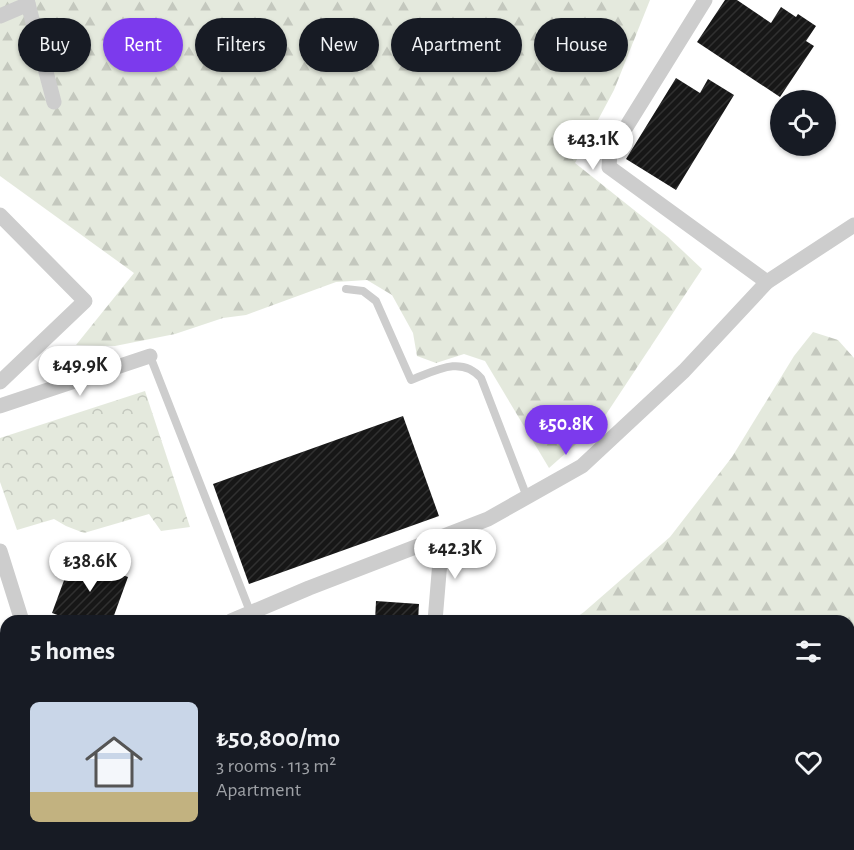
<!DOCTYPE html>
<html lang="en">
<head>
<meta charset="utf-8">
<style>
  body { margin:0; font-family:"Alegreya Sans",sans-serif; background:#242831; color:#f1f3f6; height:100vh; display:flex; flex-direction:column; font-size:22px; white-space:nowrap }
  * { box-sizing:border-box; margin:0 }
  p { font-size:20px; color:#9ea1a6 }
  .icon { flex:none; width:33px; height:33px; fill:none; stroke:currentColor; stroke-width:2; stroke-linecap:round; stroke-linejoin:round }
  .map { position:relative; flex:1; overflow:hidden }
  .sheet { position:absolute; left:0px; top:615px; width:855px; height:236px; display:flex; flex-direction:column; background:#171b24; border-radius:18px 18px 0 0; box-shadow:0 2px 4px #0004 }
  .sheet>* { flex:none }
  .top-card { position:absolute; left:18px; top:18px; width:819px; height:54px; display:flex; gap:12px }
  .tools { position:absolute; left:770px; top:90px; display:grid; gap:12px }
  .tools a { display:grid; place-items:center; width:66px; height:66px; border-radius:50%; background:#171b24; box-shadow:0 2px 4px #0004; font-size:30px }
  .price { position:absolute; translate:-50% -51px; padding:0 14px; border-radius:21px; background:#fff; color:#222; font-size:20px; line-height:39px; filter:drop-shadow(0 2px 3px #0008) }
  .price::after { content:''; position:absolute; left:50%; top:36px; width:18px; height:14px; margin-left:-9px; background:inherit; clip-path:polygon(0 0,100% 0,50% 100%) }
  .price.current { background:#7c3aed; color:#fff }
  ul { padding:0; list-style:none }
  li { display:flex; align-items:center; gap:18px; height:150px; padding:0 30px }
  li+li { border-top:2px solid #363941 }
  li span { display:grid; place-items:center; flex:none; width:168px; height:120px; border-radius:9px; color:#555 }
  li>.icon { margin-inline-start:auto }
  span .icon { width:72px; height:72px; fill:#fffc; stroke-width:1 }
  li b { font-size:26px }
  h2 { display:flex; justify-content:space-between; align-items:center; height:72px; padding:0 30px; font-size:26px }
  .tag { padding:0 21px; border-radius:27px; background:#171b24; box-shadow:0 2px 4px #0004; font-size:21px; line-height:54px }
  .tag.current { background:#7c3aed; color:#fff }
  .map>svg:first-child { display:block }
  .forest { fill:url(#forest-firs) }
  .park { fill:url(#park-crowns) }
  .building { fill:url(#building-hatch) }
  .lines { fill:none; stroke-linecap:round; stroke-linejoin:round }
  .service { stroke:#cdcdcd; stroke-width:8 }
  .minor { stroke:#cdcdcd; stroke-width:15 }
</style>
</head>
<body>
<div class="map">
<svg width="854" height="850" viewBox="0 0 854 850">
  <defs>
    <pattern id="forest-firs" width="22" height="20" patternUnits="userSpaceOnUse" patternTransform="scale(1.5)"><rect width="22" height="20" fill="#e4e9dd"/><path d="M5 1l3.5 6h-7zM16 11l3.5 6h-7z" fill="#c4c8be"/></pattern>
    <pattern id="park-crowns" width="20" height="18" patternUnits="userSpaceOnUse" patternTransform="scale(1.5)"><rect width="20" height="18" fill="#e4e9dd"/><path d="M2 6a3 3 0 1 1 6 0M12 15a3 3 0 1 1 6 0" fill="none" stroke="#c4c8be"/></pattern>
    <pattern id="building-hatch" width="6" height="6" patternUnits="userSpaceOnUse" patternTransform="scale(1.5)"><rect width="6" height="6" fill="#171717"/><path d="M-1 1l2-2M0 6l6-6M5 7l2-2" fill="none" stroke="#303030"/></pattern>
  </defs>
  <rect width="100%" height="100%" fill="#fff"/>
  <g class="forest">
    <path d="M 0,0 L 650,0 L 614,90 L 575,163 L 668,237 L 702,269 L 601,422 L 549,468 L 485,361 L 464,354 L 436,363 L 417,356 L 413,333 L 392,295 L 367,280 L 336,282 L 246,315 L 223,318 L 175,334 L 115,346 L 76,345 L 134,273 L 0,176 Z"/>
    <path d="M 813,332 L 838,340 L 854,358 L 854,850 L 780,850 L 766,845 L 849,844 L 849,621 L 571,621 L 584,612 L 670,537 L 732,457 L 794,356 Z"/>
    <path d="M 543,844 L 732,844 L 732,845 L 718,850 L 539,850 Z"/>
  </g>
  <path class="park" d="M 145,391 L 190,527 L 161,531 L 149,514 L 84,533 L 66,526 L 54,519 L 17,530 L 0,482 L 0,438 Z"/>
  <g class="building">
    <path d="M 725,0 L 737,0 L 771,23 L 781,7 L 796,17 L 798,14 L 816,26 L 806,41 L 814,46 L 780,97 L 697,42 Z"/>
    <path d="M 676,78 L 700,93 L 708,79 L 734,95 L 676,190 L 626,159 Z"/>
    <path d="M 403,416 L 439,516 L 249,584 L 213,484 Z"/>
    <path d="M 73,556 L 128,577 L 112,621 L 74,621 L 52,613 Z"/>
    <path d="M 376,601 L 419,604 L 418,621 L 375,621 Z"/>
    <path d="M 6,839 L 6,844 L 15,844 L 17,850 L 0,850 L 0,841 Z"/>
    <path d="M 87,844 L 137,844 L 138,850 L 87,850 Z"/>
    <path d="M 199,844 L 242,844 L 243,850 L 199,850 Z"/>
    <rect x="359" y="844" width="43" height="6"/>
  </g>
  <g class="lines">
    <g class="service">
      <path d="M 346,289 L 363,291 L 376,301 L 411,380 C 435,371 461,355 481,378 L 527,497"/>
      <path d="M 150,356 L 251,614"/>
    </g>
    <g class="minor">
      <path d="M 27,0 L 54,102"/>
      <path d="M 705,0 L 610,153 L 609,167 L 767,282"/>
      <path d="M 0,16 L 28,4"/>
      <path d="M 0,215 L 85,301 L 0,382"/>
      <path d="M 0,406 L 150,356"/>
      <path d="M 0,551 L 22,621"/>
      <path d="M 231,621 L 309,588 L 488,519 L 582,466 L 684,371 L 767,282 L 854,225"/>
      <path d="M 435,621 L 442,537"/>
      <path d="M 0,703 L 6,701"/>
      <path d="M 73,844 L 73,850"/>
      <path d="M 269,844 L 269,850"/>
      <path d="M 415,850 L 415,844"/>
    </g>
  </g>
</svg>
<div class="tools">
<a><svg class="icon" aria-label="locate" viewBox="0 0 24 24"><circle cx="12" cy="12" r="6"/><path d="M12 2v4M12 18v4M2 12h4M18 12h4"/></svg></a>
</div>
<b class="price" style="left:593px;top:171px">₺43.1K</b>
<b class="price" style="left:80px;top:397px">₺49.9K</b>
<b class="price current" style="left:566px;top:456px">₺50.8K</b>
<b class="price" style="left:455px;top:580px">₺42.3K</b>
<b class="price" style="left:90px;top:593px">₺38.6K</b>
<div class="top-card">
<a class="tag">Buy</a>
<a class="tag current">Rent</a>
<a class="tag">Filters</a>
<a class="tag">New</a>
<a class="tag">Apartment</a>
<a class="tag">House</a>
</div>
<section class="sheet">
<h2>5 homes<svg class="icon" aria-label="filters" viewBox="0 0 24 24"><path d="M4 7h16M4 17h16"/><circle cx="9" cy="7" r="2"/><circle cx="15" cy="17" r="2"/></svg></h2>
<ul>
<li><span style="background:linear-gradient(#c9d6e8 75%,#c2b280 0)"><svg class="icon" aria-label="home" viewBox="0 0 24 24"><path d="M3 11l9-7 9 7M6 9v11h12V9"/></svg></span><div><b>₺50,800/mo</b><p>3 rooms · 113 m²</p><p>Apartment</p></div><svg class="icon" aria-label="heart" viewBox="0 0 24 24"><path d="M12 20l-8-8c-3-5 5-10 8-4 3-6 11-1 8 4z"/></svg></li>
</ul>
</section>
</div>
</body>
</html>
